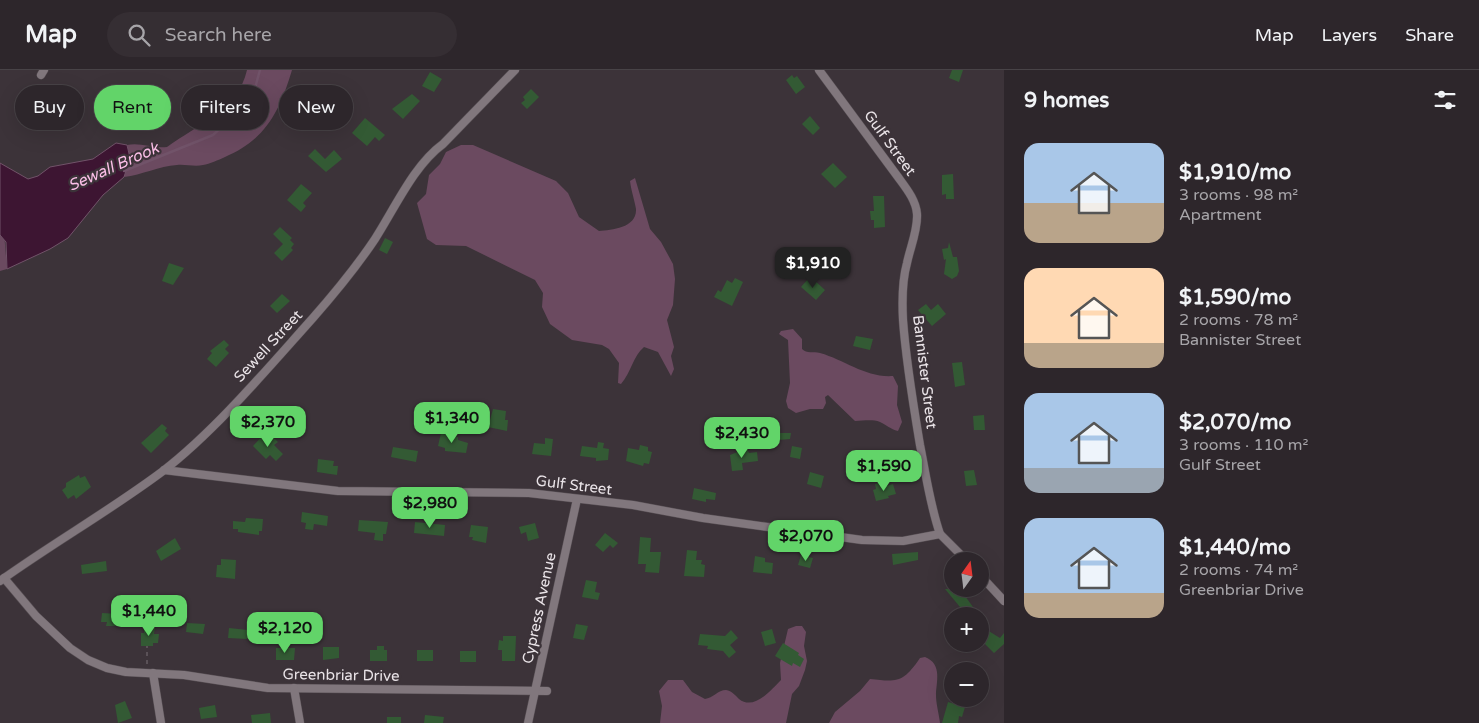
<!DOCTYPE html>
<html lang="en">
<head>
<meta charset="utf-8">
<style>
  body { margin:0; font-family:"Varela Round",sans-serif; background:#352e33; color:#f1f3f6; height:100vh; display:flex; flex-direction:column; font-size:19px; white-space:nowrap }
  * { box-sizing:border-box; margin:0 }
  p { font-size:16px; color:#a7a5a9 }
  .icon { flex:none; width:28px; height:28px; fill:none; stroke:currentColor; stroke-width:2; stroke-linecap:round; stroke-linejoin:round }
  .map { position:relative; flex:1; overflow:hidden }
  .details { display:flex; flex-direction:column; background:#2d262b; width:475px }
  .details>* { flex:none }
  .banner { position:absolute; left:15px; top:15px; width:475px; height:45px; display:flex; gap:10px }
  .needle { width:32px; rotate:14deg }
  .tools { position:absolute; left:944px; top:482px; display:grid; gap:10px }
  .tools a { display:grid; place-items:center; width:45px; height:45px; border-radius:50%; background:#2d262b; box-shadow:0 5px 20px #0002,0 0 0 1px #484347; font-size:25px }
  .price { position:absolute; translate:-50% -42px; padding:0 11px; border-radius:10px; background:#62d469; color:#111; font-size:16px; line-height:32px; filter:drop-shadow(0 1px 2px #0008) }
  .price::after { content:''; position:absolute; left:50%; top:30px; width:15px; height:11px; margin-left:-8px; background:inherit; clip-path:polygon(0 0,100% 0,50% 100%) }
  .price.on { background:#222; color:#fff }
  ul { padding:0; list-style:none }
  li { display:flex; align-items:center; gap:15px; height:125px; padding:0 20px }
  li span { display:grid; place-items:center; flex:none; width:140px; height:100px; border-radius:15px; color:#555 }
  li>.icon { margin-inline-start:auto }
  span .icon { width:60px; height:60px; fill:#fffc; stroke-width:1 }
  li b { font-size:21px }
  h2 { display:flex; justify-content:space-between; align-items:center; height:60px; padding:0 20px; font-size:21px }
  .chip { padding:0 18px; border-radius:22px; background:#2d262b; box-shadow:0 5px 20px #0002,0 0 0 1px #484347; font-size:18px; line-height:45px }
  .chip.on { background:#62d469; color:#111 }
  header { display:flex; align-items:center; gap:30px; box-sizing:border-box; height:70px; padding:0 25px; background:#2d262b; border-bottom:1px solid #484347 }
  header strong { font-size:24px }
  nav { display:flex; gap:28px; margin-inline-start:auto; font-size:18px }
  .search { width:350px; height:45px; background:#352e33; display:flex; align-items:center; gap:12px; box-sizing:border-box; padding:0 18px; border-radius:28px; color:#a7a5a9; font-size:19px }
  main { display:flex; flex:1; min-height:0 }
  .map>svg:first-child { display:block }
  .green { fill:#6b4a60 }
  .water { fill:#3d1532; stroke:#715369 }
  .lines { fill:none; stroke-linecap:round; stroke-linejoin:round }
  .stream { stroke:#715369; stroke-width:2.5 }
  .building { fill:#335a34 }
  .street-casing { stroke:#574f54; stroke-width:9 }
  .path { stroke:#797176; stroke-width:1; stroke-dasharray:4 4; stroke-linecap:butt }
  .street { stroke:#81777d; stroke-width:8 }
  .labels { text-anchor:middle; stroke-width:4.5; stroke-linejoin:round; paint-order:stroke }
  .street-label { font-size:15px; fill:#eae4e8; stroke:#3c3339 }
  .water-label { font-size:16px; font-style:italic; fill:#fbbfe7; stroke:#3c3339 }
</style>
</head>
<body>
<header>
<strong>Map</strong>
<div class="search"><svg class="icon" aria-label="search" viewBox="0 0 24 24"><circle cx="10" cy="10" r="6"/><path d="M15 15l6 6"/></svg>Search here</div>
<nav><a>Map</a><a>Layers</a><a>Share</a></nav>
</header>
<main>
<div class="map">
<svg width="1004" height="653" viewBox="0 0 1004 653">
  <rect width="100%" height="100%" fill="#3c3339"/>
  <g class="green">
    <path d="M 247,0 L 292,0 C 280,40 266,70 225,87 C 218,90 210,94 203,95 C 195,97 185,94 177,95 C 159,96 142,105 124,107 L 130,88 L 127,75 C 141,72 153,79 167,77 C 197,55 238,40 247,0 Z"/>
    <path d="M 461,75 L 473,75 L 556,111 L 568,123 L 579,147 L 599,161 C 612,160 637,158 636,139 C 635,132 631,120 630,111 L 635,108 L 650,159 L 661,172 L 673,194 L 675,209 L 673,235 L 667,250 L 674,277 L 671,286 L 674,299 L 671,306 L 658,282 L 644,277 C 633,286 631,303 621,314 L 618,313 L 619,293 L 609,279 L 602,275 L 572,270 L 550,254 L 542,237 L 543,223 L 535,210 L 466,176 L 436,175 L 427,169 L 417,133 L 426,124 L 429,105 L 440,94 L 446,82 Z"/>
    <path d="M 0,113 L 7,199 L 0,201 Z"/>
    <path d="M 793,259 L 802,269 L 802,279 C 807,284 813,281 820,283 C 845,290 866,308 893,306 L 898,316 L 897,335 L 902,352 L 898,361 C 890,359 887,355 880,352 C 872,349 863,351 855,351 L 828,325 L 825,327 L 826,333 L 823,339 L 810,339 L 796,343 L 788,338 L 786,331 L 790,313 L 788,270 L 779,264 L 781,261 Z"/>
    <path d="M 796,556 L 802,556 L 806,562 L 804,576 L 807,591 L 805,600 L 799,616 L 792,624 L 786,653 L 660,653 L 662,636 L 659,621 L 668,610 L 683,610 L 692,622 L 705,629 C 713,628 718,620 726,620 C 732,621 735,625 739,629 C 754,641 771,620 781,610 L 780,593 L 788,559 Z"/>
    <path d="M 925,587 C 943,594 936,613 936,625 C 936,634 939,644 940,653 L 829,653 L 835,642 L 860,621 L 870,609 C 897,612 903,613 920,588 Z"/>
  </g>
  <path class="water" d="M 116,73 L 127,75 L 130,88 L 124,107 L 103,125 L 68,168 L 50,179 L 7,199 L 6,172 L 0,165 L 0,93 L 28,109 L 38,106 L 50,97 L 93,89 Z"/>
  <g class="lines">
    <path class="stream" d="M 124,101 L 213,65 L 252,29 L 260,0"/>
  </g>
  <g class="building">
    <path d="M 952,0 L 963,0 L 959,12 L 949,8 Z"/>
    <path d="M 430,2 L 442,9 L 434,22 L 422,16 Z"/>
    <path d="M 792,5 L 794,8 L 797,6 L 805,17 L 796,24 L 786,10 Z"/>
    <path d="M 531,19 L 539,27 L 527,39 L 521,33 L 525,30 L 523,27 Z"/>
    <path d="M 412,24 L 420,31 L 403,49 L 392,39 Z"/>
    <path d="M 50,38 L 56,48 L 43,55 L 37,45 Z"/>
    <path d="M 810,46 L 820,58 L 813,65 L 802,54 Z"/>
    <path d="M 365,48 L 385,65 L 379,71 L 375,67 L 367,76 L 352,63 Z"/>
    <path d="M 315,79 L 325,89 L 334,80 L 342,89 L 326,102 L 308,86 Z"/>
    <path d="M 833,93 L 847,107 L 835,118 L 821,104 Z"/>
    <path d="M 953,104 L 954,129 L 946,129 L 946,124 L 942,125 L 942,105 Z"/>
    <path d="M 301,114 L 312,123 L 303,133 L 306,136 L 301,142 L 287,130 Z"/>
    <path d="M 873,126 L 884,126 L 885,157 L 874,158 L 874,150 L 871,150 L 870,141 L 874,141 Z"/>
    <path d="M 280,157 L 292,168 L 290,170 L 294,174 L 291,178 L 293,180 L 282,191 L 274,183 L 283,174 L 273,164 Z"/>
    <path d="M 385,168 L 393,172 L 387,184 L 379,180 Z"/>
    <path d="M 949,172 L 953,187 L 957,187 L 959,201 L 957,206 L 952,209 L 944,204 L 946,189 L 944,190 L 942,179 L 948,178 Z"/>
    <path d="M 818,178 L 824,183 L 816,192 L 810,187 Z"/>
    <path d="M 169,193 L 184,198 L 173,215 L 162,211 Z"/>
    <path d="M 735,208 L 743,212 L 732,236 L 714,227 L 718,220 L 721,222 L 727,210 L 732,213 Z"/>
    <path d="M 808,209 L 810,212 L 813,209 L 825,220 L 816,230 L 801,217 Z"/>
    <path d="M 282,224 L 290,231 L 277,243 L 270,236 Z"/>
    <path d="M 926,234 L 931,240 L 938,234 L 946,244 L 932,256 L 918,240 Z"/>
    <path d="M 856,266 L 873,269 L 870,280 L 853,276 Z"/>
    <path d="M 224,270 L 229,275 L 225,279 L 229,283 L 216,297 L 207,289 L 212,283 L 210,281 Z"/>
    <path d="M 962,292 L 965,315 L 955,317 L 952,293 Z"/>
    <path d="M 493,339 L 506,341 L 505,350 L 508,350 L 507,361 L 488,357 Z"/>
    <path d="M 984,345 L 985,360 L 974,360 L 973,346 Z"/>
    <path d="M 162,354 L 167,358 L 165,361 L 169,365 L 151,383 L 141,373 Z"/>
    <path d="M 441,363 L 458,367 L 458,370 L 468,373 L 466,383 L 445,381 L 445,378 L 438,376 Z"/>
    <path d="M 778,363 L 791,363 L 790,369 L 779,370 Z"/>
    <path d="M 263,365 L 268,370 L 272,366 L 278,372 L 274,375 L 283,384 L 276,391 L 270,385 L 266,389 L 253,376 Z"/>
    <path d="M 545,368 L 553,369 L 551,386 L 532,384 L 534,373 L 545,374 Z"/>
    <path d="M 598,372 L 604,373 L 603,378 L 609,379 L 608,390 L 596,391 L 596,388 L 580,386 L 582,376 L 597,378 Z"/>
    <path d="M 640,375 L 648,377 L 648,381 L 652,382 L 649,394 L 644,393 L 643,396 L 626,391 L 628,378 L 639,380 Z"/>
    <path d="M 792,376 L 802,378 L 800,389 L 790,387 Z"/>
    <path d="M 393,377 L 418,381 L 416,392 L 391,387 Z"/>
    <path d="M 747,378 L 749,383 L 757,382 L 758,391 L 742,393 L 743,400 L 732,401 L 730,385 Z"/>
    <path d="M 318,389 L 334,391 L 333,396 L 338,396 L 337,405 L 317,402 Z"/>
    <path d="M 974,400 L 977,415 L 966,416 L 964,401 Z"/>
    <path d="M 810,402 L 824,406 L 821,418 L 807,414 Z"/>
    <path d="M 79,405 L 80,408 L 85,406 L 91,417 L 76,429 L 74,425 L 68,429 L 62,420 L 66,417 L 66,413 Z"/>
    <path d="M 882,412 L 883,417 L 893,414 L 896,424 L 888,426 L 889,428 L 876,431 L 873,420 L 876,419 L 875,414 Z"/>
    <path d="M 694,418 L 716,423 L 715,430 L 706,429 L 706,432 L 692,429 Z"/>
    <path d="M 302,442 L 328,446 L 327,456 L 314,454 L 313,460 L 305,459 L 306,453 L 301,452 Z"/>
    <path d="M 246,448 L 263,449 L 262,461 L 259,461 L 259,465 L 238,462 L 238,459 L 233,459 L 233,451 L 245,452 Z"/>
    <path d="M 359,450 L 388,452 L 386,464 L 383,464 L 383,471 L 374,470 L 375,463 L 358,461 Z"/>
    <path d="M 415,452 L 445,455 L 444,466 L 414,463 Z"/>
    <path d="M 535,453 L 539,468 L 528,471 L 526,462 L 521,464 L 519,457 Z"/>
    <path d="M 471,455 L 488,457 L 486,473 L 472,470 L 473,467 L 469,467 Z"/>
    <path d="M 605,463 L 618,473 L 613,478 L 610,475 L 603,482 L 595,475 Z"/>
    <path d="M 640,467 L 651,468 L 650,482 L 661,482 L 659,503 L 645,502 L 646,494 L 638,494 Z"/>
    <path d="M 175,468 L 181,479 L 161,491 L 156,481 Z"/>
    <path d="M 687,480 L 697,481 L 696,490 L 702,490 L 701,494 L 705,495 L 704,507 L 684,506 Z"/>
    <path d="M 918,482 L 918,490 L 893,495 L 892,484 Z"/>
    <path d="M 801,485 L 813,488 L 810,498 L 798,495 Z"/>
    <path d="M 755,486 L 765,488 L 765,492 L 773,493 L 772,504 L 753,502 Z"/>
    <path d="M 221,489 L 236,490 L 235,509 L 216,507 L 217,495 L 221,495 Z"/>
    <path d="M 106,491 L 107,501 L 82,504 L 81,495 Z"/>
    <path d="M 586,510 L 597,512 L 595,522 L 600,523 L 598,530 L 582,527 Z"/>
    <path d="M 945,519 L 960,519 L 973,537 L 965,543 Z"/>
    <path d="M 102,543 L 119,544 L 118,556 L 106,556 L 107,552 L 101,552 Z"/>
    <path d="M 187,553 L 205,554 L 203,564 L 186,562 Z"/>
    <path d="M 576,554 L 588,556 L 584,570 L 573,568 Z"/>
    <path d="M 144,558 L 155,558 L 154,564 L 159,564 L 158,573 L 153,573 L 153,576 L 141,576 L 141,563 L 144,563 Z"/>
    <path d="M 229,558 L 248,560 L 247,569 L 228,568 Z"/>
    <path d="M 772,559 L 776,573 L 765,576 L 761,562 Z"/>
    <path d="M 731,560 L 738,568 L 730,575 L 736,582 L 729,588 L 723,581 L 707,579 L 708,576 L 698,575 L 700,564 L 725,566 Z"/>
    <path d="M 987,560 L 1000,568 L 1004,563 L 1004,574 L 994,583 L 980,569 Z"/>
    <path d="M 503,566 L 516,566 L 515,591 L 502,591 L 502,580 L 498,580 L 499,570 L 503,571 Z"/>
    <path d="M 783,573 L 799,583 L 798,585 L 804,589 L 800,597 L 793,593 L 792,596 L 775,586 Z"/>
    <path d="M 377,576 L 384,576 L 384,580 L 387,580 L 387,591 L 370,591 L 370,580 L 377,580 Z"/>
    <path d="M 323,577 L 339,577 L 339,588 L 323,590 Z"/>
    <path d="M 276,578 L 295,578 L 294,590 L 276,590 Z"/>
    <rect x="417" y="580" width="16" height="11"/>
    <rect x="460" y="581" width="16" height="11"/>
    <path d="M 125,631 L 132,648 L 118,653 L 115,635 Z"/>
    <path d="M 948,632 L 965,637 L 962,647 L 959,646 L 958,653 L 942,653 Z"/>
    <path d="M 215,635 L 217,647 L 201,649 L 199,638 Z"/>
    <path d="M 270,643 L 271,653 L 252,653 L 251,645 Z"/>
    <path d="M 425,645 L 444,647 L 443,653 L 424,653 Z"/>
    <rect x="387" y="647" width="14" height="6"/>
  </g>
  <g class="lines">
    <defs>
      <g id="street">
        <path d="M 819,0 L 898,107 C 906,118 916,130 917,144 C 918,160 910,178 907,193 C 902,211 902,231 903,250 C 906,292 913,333 920,375 C 926,405 930,435 940,464"/>
        <path d="M 41,5 L 44,0"/>
        <path d="M 164,400 L 338,421 L 529,423 L 633,435 L 703,448 L 862,470 L 903,471 L 940,464 L 967,491"/>
        <path d="M 980,505 L 1004,531"/>
        <path d="M 4,508 L 36,546 L 70,578 L 88,590 L 107,598 L 126,602 L 184,605 L 268,618 L 547,621"/>
        <path d="M 0,511 C 53,473 111,440 163,401 C 215,361 268,298 312,249 C 334,224 357,196 375,169 C 395,138 414,95 443,74 L 515,0"/>
        <path d="M 153,603 L 161,653"/>
        <path d="M 294,618 L 300,653"/>
        <path d="M 528,653 L 577,429"/>
      </g>
    </defs>
    <use href="#street" class="street-casing"/>
    <path class="path" d="M 147,594 L 147,576"/>
    <use href="#street" class="street"/>
  </g>
  <g class="labels">
    <g class="street-label">
      <text transform="translate(890 73) rotate(54)" y="5">Gulf Street</text>
      <text transform="translate(268 276) rotate(-47)" y="5">Sewell Street</text>
      <text transform="translate(925 302) rotate(83)" y="5">Bannister Street</text>
      <text transform="translate(574 415) rotate(7)" y="5">Gulf Street</text>
      <text transform="translate(539 538) rotate(-78)" y="5">Cypress Avenue</text>
      <text transform="translate(341 605) rotate(1)" y="5">Greenbriar Drive</text>
    </g>
    <g class="water-label">
      <text transform="translate(113 96) rotate(-24)" y="6">Sewall Brook</text>
    </g>
  </g>
</svg>
<div class="tools">
<a><svg class="needle" viewBox="-14 -14 28 28"><path d="M0-13l5 13h-10z" fill="#e53935"/><path d="M0 13l5-13h-10z" fill="#a7a5a9"/></svg></a>
<a>+</a>
<a>−</a>
</div>
<b class="price on" style="left:813px;top:219px">$1,910</b>
<b class="price" style="left:452px;top:374px">$1,340</b>
<b class="price" style="left:268px;top:378px">$2,370</b>
<b class="price" style="left:742px;top:389px">$2,430</b>
<b class="price" style="left:884px;top:422px">$1,590</b>
<b class="price" style="left:430px;top:459px">$2,980</b>
<b class="price" style="left:806px;top:492px">$2,070</b>
<b class="price" style="left:149px;top:567px">$1,440</b>
<b class="price" style="left:285px;top:584px">$2,120</b>
<div class="banner">
<a class="chip">Buy</a>
<a class="chip on">Rent</a>
<a class="chip">Filters</a>
<a class="chip">New</a>
</div>
</div>
<section class="details">
<h2>9 homes<svg class="icon" aria-label="filters" viewBox="0 0 24 24"><path d="M4 7h16M4 17h16"/><circle cx="9" cy="7" r="2"/><circle cx="15" cy="17" r="2"/></svg></h2>
<ul>
<li><span style="background:linear-gradient(#a9c7e8 60%,#b9a48a 0)"><svg class="icon" aria-label="home" viewBox="0 0 24 24"><path d="M3 11l9-7 9 7M6 9v11h12V9"/></svg></span><div><b>$1,910/mo</b><p>3 rooms · 98 m²</p><p>Apartment</p></div></li>
<li><span style="background:linear-gradient(#ffd9b3 75%,#b9a48a 0)"><svg class="icon" aria-label="home" viewBox="0 0 24 24"><path d="M3 11l9-7 9 7M6 9v11h12V9"/></svg></span><div><b>$1,590/mo</b><p>2 rooms · 78 m²</p><p>Bannister Street</p></div></li>
<li><span style="background:linear-gradient(#a9c7e8 75%,#9aa5b1 0)"><svg class="icon" aria-label="home" viewBox="0 0 24 24"><path d="M3 11l9-7 9 7M6 9v11h12V9"/></svg></span><div><b>$2,070/mo</b><p>3 rooms · 110 m²</p><p>Gulf Street</p></div></li>
<li><span style="background:linear-gradient(#a9c7e8 75%,#b9a48a 0)"><svg class="icon" aria-label="home" viewBox="0 0 24 24"><path d="M3 11l9-7 9 7M6 9v11h12V9"/></svg></span><div><b>$1,440/mo</b><p>2 rooms · 74 m²</p><p>Greenbriar Drive</p></div></li>
</ul>
</section>
</main>
</body>
</html>
